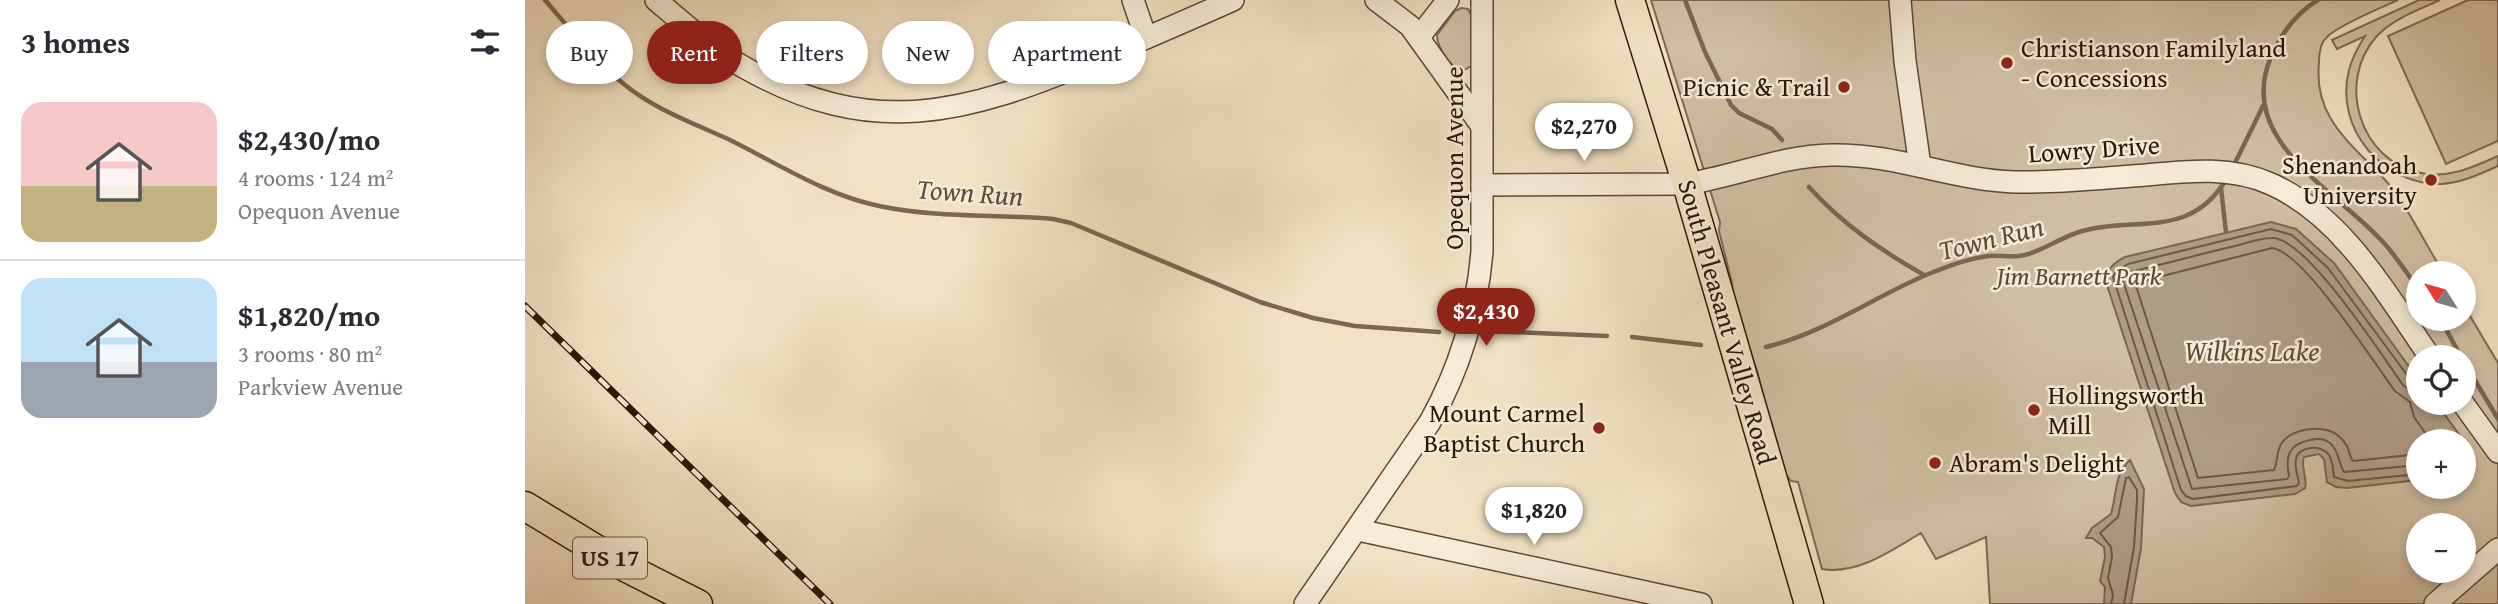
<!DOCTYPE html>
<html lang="en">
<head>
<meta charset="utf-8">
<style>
  body { margin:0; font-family:"Gentium Book Plus",serif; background:#f2f2f3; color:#2b2b33; height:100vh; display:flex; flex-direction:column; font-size:26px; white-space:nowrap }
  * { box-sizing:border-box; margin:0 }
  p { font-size:23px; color:#7c7c81 }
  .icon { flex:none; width:38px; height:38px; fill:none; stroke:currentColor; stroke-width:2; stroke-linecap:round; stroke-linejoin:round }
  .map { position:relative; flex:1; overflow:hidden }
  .drawer { display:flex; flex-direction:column; background:#fff; width:525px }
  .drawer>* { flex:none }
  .hud { position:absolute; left:21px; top:21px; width:665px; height:63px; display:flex; gap:14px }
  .needle { width:46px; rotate:307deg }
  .tools { position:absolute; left:1881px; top:261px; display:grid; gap:14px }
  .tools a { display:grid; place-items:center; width:70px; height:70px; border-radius:50%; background:#fff; box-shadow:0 4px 10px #0003; font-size:35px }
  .price { position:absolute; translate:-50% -60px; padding:0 16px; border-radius:24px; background:#fff; color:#222; font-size:23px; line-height:46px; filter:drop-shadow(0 2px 4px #0008) }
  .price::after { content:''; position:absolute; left:50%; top:42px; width:21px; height:16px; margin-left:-10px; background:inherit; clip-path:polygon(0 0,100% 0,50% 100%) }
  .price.current { background:#8f2418; color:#fff }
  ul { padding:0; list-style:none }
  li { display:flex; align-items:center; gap:21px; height:175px; padding:0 21px }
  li+li { border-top:2px solid #e1e1e2 }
  li span { display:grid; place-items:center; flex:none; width:196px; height:140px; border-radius:21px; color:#555 }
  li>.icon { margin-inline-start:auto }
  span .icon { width:84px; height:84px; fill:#fffc; stroke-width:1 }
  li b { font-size:30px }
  h2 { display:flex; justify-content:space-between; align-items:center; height:84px; padding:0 21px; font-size:30px }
  .chip { padding:0 24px; border-radius:32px; background:#fff; box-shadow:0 4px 10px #0003; font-size:24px; line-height:63px }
  .chip.current { background:#8f2418; color:#fff }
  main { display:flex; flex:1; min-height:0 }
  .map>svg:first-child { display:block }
  .green { fill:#d1bfa3; stroke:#7f6a56; stroke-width:2; fill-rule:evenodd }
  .water { fill:#af9c84; stroke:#7b6653; stroke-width:2 }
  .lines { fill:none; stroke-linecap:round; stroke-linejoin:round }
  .shore { stroke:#6e5846; stroke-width:2 }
  .stream { stroke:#7b6653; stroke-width:4.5 }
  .minor-casing { stroke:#5e4838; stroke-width:24 }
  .major-casing { stroke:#2d1509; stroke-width:31 }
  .minor { stroke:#f7ecd8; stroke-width:21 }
  .major { stroke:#f2e2c3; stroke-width:28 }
  .rail-casing { stroke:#2d1509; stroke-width:7 }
  .rail { stroke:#f7ecd8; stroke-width:4.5; stroke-dasharray:13; stroke-linecap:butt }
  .poi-dot { fill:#8f2418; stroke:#f7ecd8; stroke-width:2.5 }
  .labels { text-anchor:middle; stroke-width:5; stroke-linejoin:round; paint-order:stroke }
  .shield { fill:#f7ecd8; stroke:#6a5647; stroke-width:2 }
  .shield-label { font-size:24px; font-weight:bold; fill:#2d1509 }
  .poi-label { font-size:26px; fill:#2d1509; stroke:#f7ecd8; text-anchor:start }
  .street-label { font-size:26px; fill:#2d1509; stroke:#f7ecd8 }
  .park-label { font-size:26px; font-style:italic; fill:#5e4837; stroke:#f7ecd8 }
  .water-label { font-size:28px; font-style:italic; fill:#614b3a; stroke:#f7ecd8 }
</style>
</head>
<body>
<main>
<section class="drawer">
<h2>3 homes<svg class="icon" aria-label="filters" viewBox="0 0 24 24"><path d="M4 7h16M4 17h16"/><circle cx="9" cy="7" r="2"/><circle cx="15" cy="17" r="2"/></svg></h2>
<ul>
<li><span style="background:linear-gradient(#f6c9c9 60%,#c2b280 0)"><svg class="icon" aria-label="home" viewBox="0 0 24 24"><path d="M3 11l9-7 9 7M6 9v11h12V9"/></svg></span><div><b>$2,430/mo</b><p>4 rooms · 124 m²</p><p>Opequon Avenue</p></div></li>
<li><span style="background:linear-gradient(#bfe0f5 60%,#9aa5b1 0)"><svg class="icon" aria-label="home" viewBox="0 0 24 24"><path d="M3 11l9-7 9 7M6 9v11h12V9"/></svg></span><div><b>$1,820/mo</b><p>3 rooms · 80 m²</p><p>Parkview Avenue</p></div></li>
</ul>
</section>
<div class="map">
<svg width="1973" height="604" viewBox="0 0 1973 604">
  <rect width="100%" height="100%" fill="#f2e2c3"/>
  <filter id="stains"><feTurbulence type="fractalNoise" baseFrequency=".00286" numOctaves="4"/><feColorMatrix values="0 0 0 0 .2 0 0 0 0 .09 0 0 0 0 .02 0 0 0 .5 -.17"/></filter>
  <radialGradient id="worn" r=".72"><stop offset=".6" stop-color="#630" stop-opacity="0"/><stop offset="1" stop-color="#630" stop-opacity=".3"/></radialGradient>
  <g class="green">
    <path d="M 1126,0 L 1873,0 C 1857,7 1812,26 1802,37 C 1795,43 1794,53 1794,62 C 1788,120 1828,144 1862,182 C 1883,206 1900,245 1919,273 L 1894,273 L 1894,318 L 1939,318 L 1939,306 L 1973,363 L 1973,604 L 1465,604 L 1461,537 L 1411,559 L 1396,533 C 1367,550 1333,575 1297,569 L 1273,482 L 1266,481 L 1255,468 L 1233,374 L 1209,304 L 1207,283 L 1194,231 L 1195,222 ZM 1894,357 L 1939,357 L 1939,402 L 1894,402 ZM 1894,441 L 1939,441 L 1939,486 L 1894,486 ZM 1894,525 L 1939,525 L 1939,570 L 1894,570 Z"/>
    <path d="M 1894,0 L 1915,0 C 1893,10 1867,19 1851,37 C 1811,83 1835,161 1896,173 C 1924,179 1948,167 1973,156 L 1973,166 C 1955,174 1936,183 1916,184 C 1858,185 1809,129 1824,70 C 1827,58 1833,47 1840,36 L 1812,49 L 1807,40 Z"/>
    <path d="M 1943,0 L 1973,0 L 1973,141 L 1921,164 L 1863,36 Z"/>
    <path d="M 936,8 L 943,9 L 946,15 L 946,66 L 936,72 C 925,65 912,48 912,35 L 930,11 Z"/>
  </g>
  <g class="water">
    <path d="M 1746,222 L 1771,229 L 1809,263 L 1893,379 L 1894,402 L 1911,403 L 1939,441 L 1894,441 L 1893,480 L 1822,488 L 1811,487 L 1802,482 L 1799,459 L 1794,454 L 1779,457 C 1775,467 1783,478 1780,488 L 1770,494 L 1666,506 L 1656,502 L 1650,493 L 1581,282 C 1581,269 1589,263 1600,257 Z"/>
    <path d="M 1605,460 L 1619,489 L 1616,548 L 1606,604 L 1579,604 L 1580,587 L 1575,581 L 1580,557 L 1579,547 L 1567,538 L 1561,538 L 1567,528 L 1586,514 C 1592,494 1589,474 1605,460 Z"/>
  </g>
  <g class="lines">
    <g class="shore">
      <path d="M 1894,382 L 1885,379 L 1803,268 L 1767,235 L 1746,229 L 1603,264 L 1591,271 L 1588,277 L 1656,490 L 1661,496 L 1668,499 L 1772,486 L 1774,483 C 1773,476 1769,466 1771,459 C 1773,446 1797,444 1804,455 C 1808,461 1808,470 1809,477 L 1823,481 L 1894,474"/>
      <path d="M 1894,391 L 1885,390 L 1878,385 C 1857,356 1781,237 1747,238 C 1735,238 1722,243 1710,246 C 1675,254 1640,264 1605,272 L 1597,278 L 1667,489 L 1762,479 L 1764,476 C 1760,456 1764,444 1785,440 C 1793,438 1799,438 1805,443 C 1815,452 1813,463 1819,472 L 1894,465"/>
      <path d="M 1894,454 L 1828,461 C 1825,457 1824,451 1822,446 C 1812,429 1797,427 1779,430 C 1770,432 1761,436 1756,444 C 1751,453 1753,462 1749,470 L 1673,478 L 1610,283 L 1747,248 C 1779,252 1848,362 1870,391 L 1885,402 L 1889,417 L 1906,441"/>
      <path d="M 1586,604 L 1588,595 L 1583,578 L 1587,557 L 1586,547 L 1575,533 L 1593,517 L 1601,478 L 1604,477 L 1612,490 L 1612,500 L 1609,547 L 1599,604"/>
    </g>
    <g class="stream">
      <path d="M 20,0 C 45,29 70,61 100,85 C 131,110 168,123 203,139 C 252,163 300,195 354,206 C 411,218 470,214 528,219 L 546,223 L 735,302 L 788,318 L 830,326 L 914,332"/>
      <path d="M 1160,0 L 1180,52 L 1206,105 L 1214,113 L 1247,129 L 1257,140"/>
      <path d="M 1793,0 C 1771,13 1756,34 1746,57 C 1710,140 1811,190 1858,242 C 1871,256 1882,274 1894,289"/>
      <path d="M 1708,167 L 1738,106"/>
      <path d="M 1284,187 C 1317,224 1357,251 1399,275"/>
      <path d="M 1696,188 L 1701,232"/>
      <path d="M 1915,318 L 1936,357"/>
      <path d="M 964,331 L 1082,336"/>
      <path d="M 1107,337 L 1176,345"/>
      <path d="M 1241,347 C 1299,333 1347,298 1401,275 C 1421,267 1441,259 1463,256 C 1475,255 1488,258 1500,255 C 1519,250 1535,238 1554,232 C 1611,215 1665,241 1702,178"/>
      <path d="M 1939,362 L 1973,419"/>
    </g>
    <defs>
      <g id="minor">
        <path d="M 131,0 C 158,23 185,47 215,65 C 346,141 441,114 571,59 C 617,40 663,20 708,0"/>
        <path d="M 608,0 L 621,38"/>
        <path d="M 851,0 L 885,26 L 956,125"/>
        <path d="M 1375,0 L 1380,61 L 1395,166"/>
        <path d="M 894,37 L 923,0"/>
        <path d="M 957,185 L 1162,184 C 1211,176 1256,156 1306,155 C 1369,153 1427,180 1489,182 C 1533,183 1577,178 1621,175 C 1663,171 1706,166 1746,184 C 1818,216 1862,295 1905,357"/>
        <path d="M 1937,402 L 1973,452"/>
        <path d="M 833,530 L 1176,604"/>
        <path d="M 780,604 L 905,422 C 935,368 952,313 957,251 L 957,0"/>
        <path d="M 1910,604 L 1973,549"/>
      </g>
      <g id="major">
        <path d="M 1105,0 L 1162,184 L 1284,604"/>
        <path d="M 0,506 L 102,568 L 173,604"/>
      </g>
    </defs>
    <use href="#minor" class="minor-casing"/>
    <use href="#major" class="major-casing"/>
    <use href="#minor" class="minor"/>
    <use href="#major" class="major"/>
    <defs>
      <path id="rail" d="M 0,306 L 305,604"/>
    </defs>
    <use href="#rail" class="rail-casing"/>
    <use href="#rail" class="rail"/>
  </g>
  <g class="poi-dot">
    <circle cx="1482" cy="63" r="7"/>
    <circle cx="1319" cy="87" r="7"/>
    <circle cx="1906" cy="180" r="7"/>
    <circle cx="1509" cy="410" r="7"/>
    <circle cx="1074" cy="428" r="7"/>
    <circle cx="1410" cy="463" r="7"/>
  </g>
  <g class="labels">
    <rect class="shield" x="48" y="537.5" width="74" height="41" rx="5"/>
    <g class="shield-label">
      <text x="85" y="566">US 17</text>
    </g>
    <g class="poi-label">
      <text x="1496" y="57">Christianson Familyland<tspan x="1496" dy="30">- Concessions</tspan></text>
      <text x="1305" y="96" text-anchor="end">Picnic &amp; Trail</text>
      <text x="1892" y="174" text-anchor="end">Shenandoah<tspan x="1892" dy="30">University</tspan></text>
      <text x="1523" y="404">Hollingsworth<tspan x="1523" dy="30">Mill</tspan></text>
      <text x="1060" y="422" text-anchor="end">Mount Carmel<tspan x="1060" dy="30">Baptist Church</tspan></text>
      <text x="1424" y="472">Abram's Delight</text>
    </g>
    <g class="street-label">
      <text transform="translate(1569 149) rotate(-4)" y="9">Lowry Drive</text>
      <text transform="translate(929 158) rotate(-90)" y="9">Opequon Avenue</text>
      <text transform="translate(1202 322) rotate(74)" y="9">South Pleasant Valley Road</text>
    </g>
    <g class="park-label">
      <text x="1554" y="285">Jim Barnett Park</text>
    </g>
    <g class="water-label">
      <text transform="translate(445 192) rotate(4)" y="10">Town Run</text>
      <text transform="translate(1466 238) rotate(-14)" y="10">Town Run</text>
      <text x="1727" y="361">Wilkins Lake</text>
    </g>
  </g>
  <rect width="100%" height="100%" filter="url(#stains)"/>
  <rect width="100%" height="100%" fill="url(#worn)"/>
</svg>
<div class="tools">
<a><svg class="needle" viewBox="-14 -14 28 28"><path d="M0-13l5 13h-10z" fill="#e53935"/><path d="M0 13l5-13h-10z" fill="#7c7c81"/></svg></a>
<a><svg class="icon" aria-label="locate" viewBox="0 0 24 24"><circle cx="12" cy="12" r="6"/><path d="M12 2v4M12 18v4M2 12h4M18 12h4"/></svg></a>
<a>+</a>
<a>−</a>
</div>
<b class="price" style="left:1059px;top:163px">$2,270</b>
<b class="price current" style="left:961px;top:348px">$2,430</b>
<b class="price" style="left:1009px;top:547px">$1,820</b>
<div class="hud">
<a class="chip">Buy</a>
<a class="chip current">Rent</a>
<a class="chip">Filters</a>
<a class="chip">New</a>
<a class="chip">Apartment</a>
</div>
</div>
</main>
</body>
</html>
